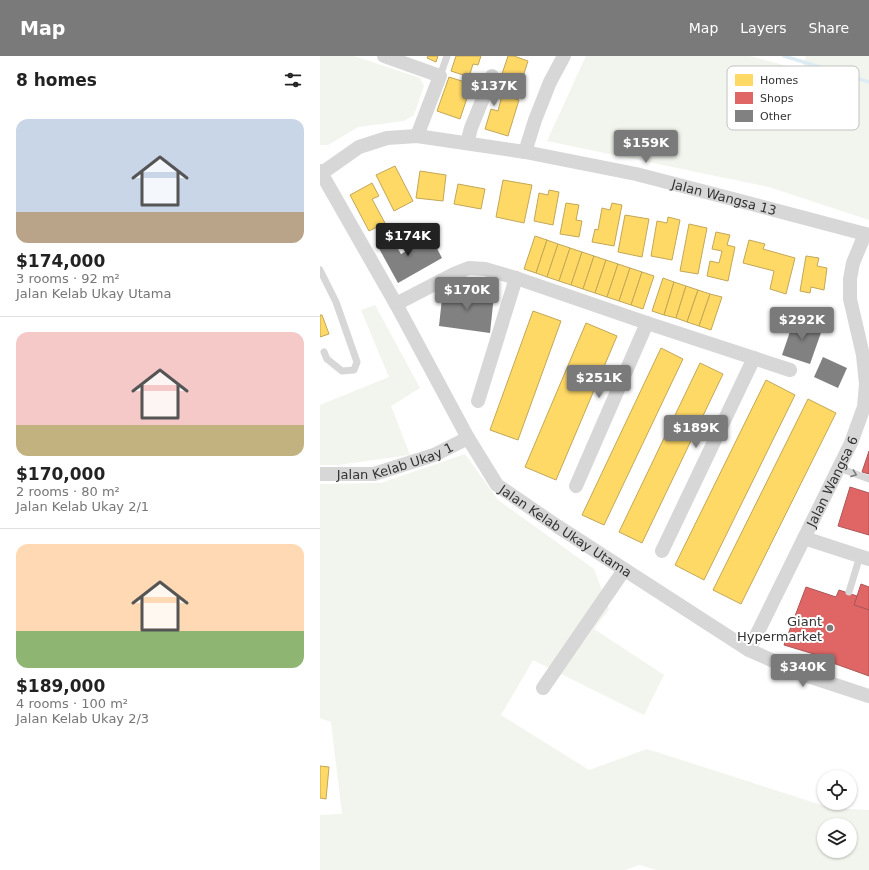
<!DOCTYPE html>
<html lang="en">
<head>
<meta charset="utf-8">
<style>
  body { margin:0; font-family:"DejaVu Sans",sans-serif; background:#f2f2f2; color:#222; height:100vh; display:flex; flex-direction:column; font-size:15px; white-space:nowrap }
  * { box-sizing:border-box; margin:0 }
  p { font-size:13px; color:#767676 }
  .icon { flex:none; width:22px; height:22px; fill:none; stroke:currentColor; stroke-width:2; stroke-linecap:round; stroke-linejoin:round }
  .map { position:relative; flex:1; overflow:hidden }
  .drawer { display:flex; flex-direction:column; background:#fff; width:320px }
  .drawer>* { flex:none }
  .tools { position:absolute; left:497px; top:714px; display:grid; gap:8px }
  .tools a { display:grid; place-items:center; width:40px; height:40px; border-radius:50%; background:#fff; box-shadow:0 1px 3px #0004; font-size:20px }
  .price { position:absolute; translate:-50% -34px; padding:0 9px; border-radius:4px; background:#7a7a7a; color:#fff; font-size:13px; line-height:26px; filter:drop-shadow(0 1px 2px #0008) }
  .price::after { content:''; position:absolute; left:50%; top:24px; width:12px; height:9px; margin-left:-6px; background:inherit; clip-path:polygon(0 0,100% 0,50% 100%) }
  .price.active { background:#222; color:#fff }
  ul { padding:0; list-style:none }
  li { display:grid; align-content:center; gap:8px; height:212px; padding:0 16px }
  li+li { border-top:1px solid #e0e0e0 }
  li span { display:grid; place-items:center; height:124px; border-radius:12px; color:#555 }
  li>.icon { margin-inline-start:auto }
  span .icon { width:72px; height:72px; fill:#fffc; stroke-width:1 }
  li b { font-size:17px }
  h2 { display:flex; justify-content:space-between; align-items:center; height:48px; padding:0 16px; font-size:17px }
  header { display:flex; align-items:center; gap:24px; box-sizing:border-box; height:56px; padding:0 20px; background:#7a7a7a; color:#fff }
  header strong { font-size:19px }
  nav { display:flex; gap:22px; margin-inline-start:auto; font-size:14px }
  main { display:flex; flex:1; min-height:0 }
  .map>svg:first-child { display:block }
  .green { fill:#f1f5ed; fill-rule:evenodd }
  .homes { fill:#ffd966; stroke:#c2a757 }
  .shops { fill:#e06666; stroke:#ac5757 }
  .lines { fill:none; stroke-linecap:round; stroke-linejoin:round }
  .stream { stroke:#ddebf3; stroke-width:3.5 }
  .building { fill:#818181 }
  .lane { stroke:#d7d7d7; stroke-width:7 }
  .street { stroke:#d7d7d7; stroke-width:14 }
  .oneway { stroke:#7d7d7d }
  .poi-dot { fill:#7a7a7a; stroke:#fff; stroke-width:1.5 }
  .labels { text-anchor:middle; stroke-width:4; stroke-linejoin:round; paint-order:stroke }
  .street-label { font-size:13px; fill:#333; stroke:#fff }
  .poi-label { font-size:13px; fill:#333; stroke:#fff; text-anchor:end }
  .key { fill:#fff; stroke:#c2c2c2; stroke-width:1 }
  .key-label { font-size:11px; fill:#333 }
</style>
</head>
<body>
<header>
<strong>Map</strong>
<nav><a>Map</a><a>Layers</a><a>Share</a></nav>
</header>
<main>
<section class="drawer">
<h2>8 homes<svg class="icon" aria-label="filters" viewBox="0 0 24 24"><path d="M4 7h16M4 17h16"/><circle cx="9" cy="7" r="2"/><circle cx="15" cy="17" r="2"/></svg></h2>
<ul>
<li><span style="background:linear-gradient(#c9d6e8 75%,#b9a48a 0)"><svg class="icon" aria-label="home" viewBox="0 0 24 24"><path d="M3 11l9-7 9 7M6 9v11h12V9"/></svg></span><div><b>$174,000</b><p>3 rooms · 92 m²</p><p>Jalan Kelab Ukay Utama</p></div></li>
<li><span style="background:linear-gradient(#f6c9c9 75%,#c2b280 0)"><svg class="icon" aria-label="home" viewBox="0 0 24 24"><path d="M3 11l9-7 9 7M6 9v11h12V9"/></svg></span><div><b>$170,000</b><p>2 rooms · 80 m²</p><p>Jalan Kelab Ukay 2/1</p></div></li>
<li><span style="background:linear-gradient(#ffd9b3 70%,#8fb573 0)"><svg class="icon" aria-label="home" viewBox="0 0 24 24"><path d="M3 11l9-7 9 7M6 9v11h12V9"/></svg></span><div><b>$189,000</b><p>4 rooms · 100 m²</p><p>Jalan Kelab Ukay 2/3</p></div></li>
</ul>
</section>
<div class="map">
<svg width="549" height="814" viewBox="0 0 549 814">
  <rect width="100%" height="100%" fill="#fff"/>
  <g class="green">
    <path d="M 0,0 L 34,0 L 100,22 L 104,30 L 94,59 L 84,65 L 38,71 L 8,89 L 0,89 Z"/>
    <path d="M 266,0 L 430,0 L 482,14 L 486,0 L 549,0 L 549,164 L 449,131 L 227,85 Z"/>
    <path d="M 55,249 L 100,332 L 71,350 L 90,399 L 18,409 L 0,409 L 0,349 L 69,321 L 41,254 Z"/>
    <path d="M 145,398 L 178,444 L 274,513 L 289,553 L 274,573 L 344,619 L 324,659 L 213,604 L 181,659 L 269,714 L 327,693 L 511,752 L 549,754 L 549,814 L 337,814 L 319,809 L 305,814 L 0,814 L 0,759 L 22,758 L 11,666 L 0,662 L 0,428 L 61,427 ZM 504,769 L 530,769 L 530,795 L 504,795 Z"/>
  </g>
  <g class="homes">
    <path d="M 108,0 L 118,0 L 116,6 L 107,2 Z"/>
    <path d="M 136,0 L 161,0 L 158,9 L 153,8 L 149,21 L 131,15 Z"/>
    <path d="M 188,0 L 194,0 L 208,5 L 199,33 L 183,28 L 186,19 L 182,18 Z"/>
    <path d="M 129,21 L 148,27 L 143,40 L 147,42 L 140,63 L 117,55 Z"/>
    <path d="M 182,39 L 199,44 L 188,80 L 165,73 L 171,53 L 178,55 Z"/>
    <path d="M 75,110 L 93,145 L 74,155 L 56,119 Z"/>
    <path d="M 100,115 L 126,119 L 123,145 L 96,142 Z"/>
    <path d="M 183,124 L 212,129 L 204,167 L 176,161 Z"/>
    <path d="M 52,127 L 59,140 L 52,143 L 65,167 L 49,175 L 30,139 Z"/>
    <path d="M 138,128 L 165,133 L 161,153 L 134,148 Z"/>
    <path d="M 229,134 L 239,136 L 233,169 L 214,165 L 219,137 L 228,139 Z"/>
    <path d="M 246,147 L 259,149 L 256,164 L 262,165 L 259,181 L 240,178 Z"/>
    <path d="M 292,147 L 302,149 L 294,190 L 272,186 L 275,173 L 278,174 L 282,152 L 290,154 Z"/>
    <path d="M 305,159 L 329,163 L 322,201 L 298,196 Z"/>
    <path d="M 348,161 L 360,164 L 352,204 L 331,200 L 337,165 L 347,167 Z"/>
    <path d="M 369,168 L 387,172 L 378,218 L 360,215 Z"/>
    <path d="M 396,176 L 410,179 L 407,189 L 415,191 L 408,225 L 387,220 L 390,205 L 399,207 L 402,195 L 392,193 Z"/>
    <path d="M 215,180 L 227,184 L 216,217 L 204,213 Z"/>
    <path d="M 227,184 L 238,188 L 227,221 L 216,217 Z"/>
    <path d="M 429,184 L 445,188 L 443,193 L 475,202 L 466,238 L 450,233 L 454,215 L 423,207 Z"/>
    <path d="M 238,188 L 250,192 L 239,225 L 227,221 Z"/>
    <path d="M 250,192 L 262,196 L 251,229 L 239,225 Z"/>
    <path d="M 262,196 L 274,200 L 263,233 L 251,229 Z"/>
    <path d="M 274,200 L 286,204 L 275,237 L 263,233 Z"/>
    <path d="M 486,200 L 499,202 L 497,210 L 507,212 L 504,234 L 491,231 L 490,237 L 480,235 Z"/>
    <path d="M 286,204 L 298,208 L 287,241 L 275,237 Z"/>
    <path d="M 298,208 L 310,212 L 299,245 L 287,241 Z"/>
    <path d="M 310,212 L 322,216 L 311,249 L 299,245 Z"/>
    <path d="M 322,216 L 334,220 L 323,253 L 311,249 Z"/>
    <path d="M 343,222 L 354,226 L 344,259 L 332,255 Z"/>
    <path d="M 354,226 L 366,230 L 356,262 L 344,259 Z"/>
    <path d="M 366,230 L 378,234 L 367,266 L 356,262 Z"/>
    <path d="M 378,234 L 390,238 L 379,270 L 367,266 Z"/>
    <path d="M 390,238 L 402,241 L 391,274 L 379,270 Z"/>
    <path d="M 213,255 L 241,265 L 198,384 L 170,374 Z"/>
    <path d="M 0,259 L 2,259 L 9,278 L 0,281 Z"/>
    <path d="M 266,267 L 297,280 L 236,424 L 205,411 Z"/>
    <path d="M 341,292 L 363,303 L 284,469 L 262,459 Z"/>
    <path d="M 380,307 L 403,318 L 322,487 L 299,476 Z"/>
    <path d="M 446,324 L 475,339 L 384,524 L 355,509 Z"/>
    <path d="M 488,343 L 516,357 L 421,548 L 393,534 Z"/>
    <path d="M 0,710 L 9,711 L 6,743 L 0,742 Z"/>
  </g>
  <g class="shops">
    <path d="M 549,395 L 549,418 L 542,416 Z"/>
    <path d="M 530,431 L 549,437 L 549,479 L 518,470 Z"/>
    <path d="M 541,528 L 549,531 L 549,554 L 534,549 Z"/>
    <path d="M 486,531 L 516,541 L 519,534 L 537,540 L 534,549 L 549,554 L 549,620 L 513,607 L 507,602 L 464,589 Z"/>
  </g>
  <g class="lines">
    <path class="stream" d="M 464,0 L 549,26"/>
  </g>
  <g class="building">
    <path d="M 70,179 L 81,198 L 111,181 L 122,202 L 78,227 L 56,187 Z"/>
    <path d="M 123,233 L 174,239 L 170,277 L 119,270 Z"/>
    <path d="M 475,261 L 503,271 L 490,308 L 462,299 Z"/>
    <path d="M 503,301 L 527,312 L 518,332 L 494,321 Z"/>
  </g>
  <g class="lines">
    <g class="lane">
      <path d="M 120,20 L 127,0"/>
      <path d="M 0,214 L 16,246 L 37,306 L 34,314 L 22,315 L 7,303 L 4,296"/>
      <path d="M 519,412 L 549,423"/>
      <path d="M 529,536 L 540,500"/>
    </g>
    <g class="street">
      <path d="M 64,0 L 120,20 L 97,80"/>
      <path d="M 147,87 L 151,72 L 172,20"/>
      <path d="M 205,96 L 215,64 L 230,26 L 244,0"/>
      <path id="s1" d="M 0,115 L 76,248 L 148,382 L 177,429 L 237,470 L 429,594 L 485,619 L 549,640"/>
      <path id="s2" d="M 2,117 L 39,91 L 67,82 L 97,80 L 205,96 L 316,118 L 409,142 L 549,179"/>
      <path d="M 76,248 L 134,218 L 149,212 L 165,213 L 196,222 L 327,267 L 470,314"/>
      <path d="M 158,345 L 196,222"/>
      <path id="s3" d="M 0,418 L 54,418 L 114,399 L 148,382"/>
      <path d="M 256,430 L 327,267"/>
      <path d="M 484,482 L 549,503"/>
      <path d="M 342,495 L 434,302"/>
      <path id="s4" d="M 429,594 L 531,387 L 544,351 L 546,328 L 543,299 L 530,243 L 530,223 L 533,207 L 545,178"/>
      <path d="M 223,632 L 304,514"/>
    </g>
  </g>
  <defs><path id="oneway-chevron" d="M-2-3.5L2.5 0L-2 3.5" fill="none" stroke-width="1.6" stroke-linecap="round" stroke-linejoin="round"/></defs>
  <use class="oneway" href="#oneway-chevron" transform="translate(534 418) rotate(20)"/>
  <circle class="poi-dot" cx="510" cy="572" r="4"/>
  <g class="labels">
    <g class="street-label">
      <text dy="5" stroke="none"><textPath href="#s2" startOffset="418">Jalan Wangsa 13</textPath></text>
      <text dy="5" stroke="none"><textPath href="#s3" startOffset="77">Jalan Kelab Ukay 1</textPath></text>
      <text dy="5" stroke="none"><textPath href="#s4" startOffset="188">Jalan Wangsa 6</textPath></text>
      <text dy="5" stroke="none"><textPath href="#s1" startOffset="443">Jalan Kelab Ukay Utama</textPath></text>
    </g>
    <g class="poi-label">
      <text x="502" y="570">Giant<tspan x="502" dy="15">Hypermarket</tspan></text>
    </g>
  </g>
  <rect x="407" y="10" width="132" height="64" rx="6" class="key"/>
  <rect x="415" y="18" width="18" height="12" fill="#ffd966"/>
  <rect x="415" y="36" width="18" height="12" fill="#e06666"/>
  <rect x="415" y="54" width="18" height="12" fill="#818181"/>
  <g class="key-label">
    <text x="440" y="28">Homes</text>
    <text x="440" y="46">Shops</text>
    <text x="440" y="64">Other</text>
  </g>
</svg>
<div class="tools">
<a><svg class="icon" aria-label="locate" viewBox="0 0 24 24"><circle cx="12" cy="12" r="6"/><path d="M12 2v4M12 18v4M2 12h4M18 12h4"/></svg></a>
<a><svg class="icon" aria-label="layers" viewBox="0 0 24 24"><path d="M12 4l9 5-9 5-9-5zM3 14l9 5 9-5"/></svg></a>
</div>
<b class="price" style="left:174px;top:51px">$137K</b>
<b class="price" style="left:326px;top:108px">$159K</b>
<b class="price active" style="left:88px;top:201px">$174K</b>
<b class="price" style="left:147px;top:255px">$170K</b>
<b class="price" style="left:482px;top:285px">$292K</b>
<b class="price" style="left:279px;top:343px">$251K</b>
<b class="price" style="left:376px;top:393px">$189K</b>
<b class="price" style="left:483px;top:632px">$340K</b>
</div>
</main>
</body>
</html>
